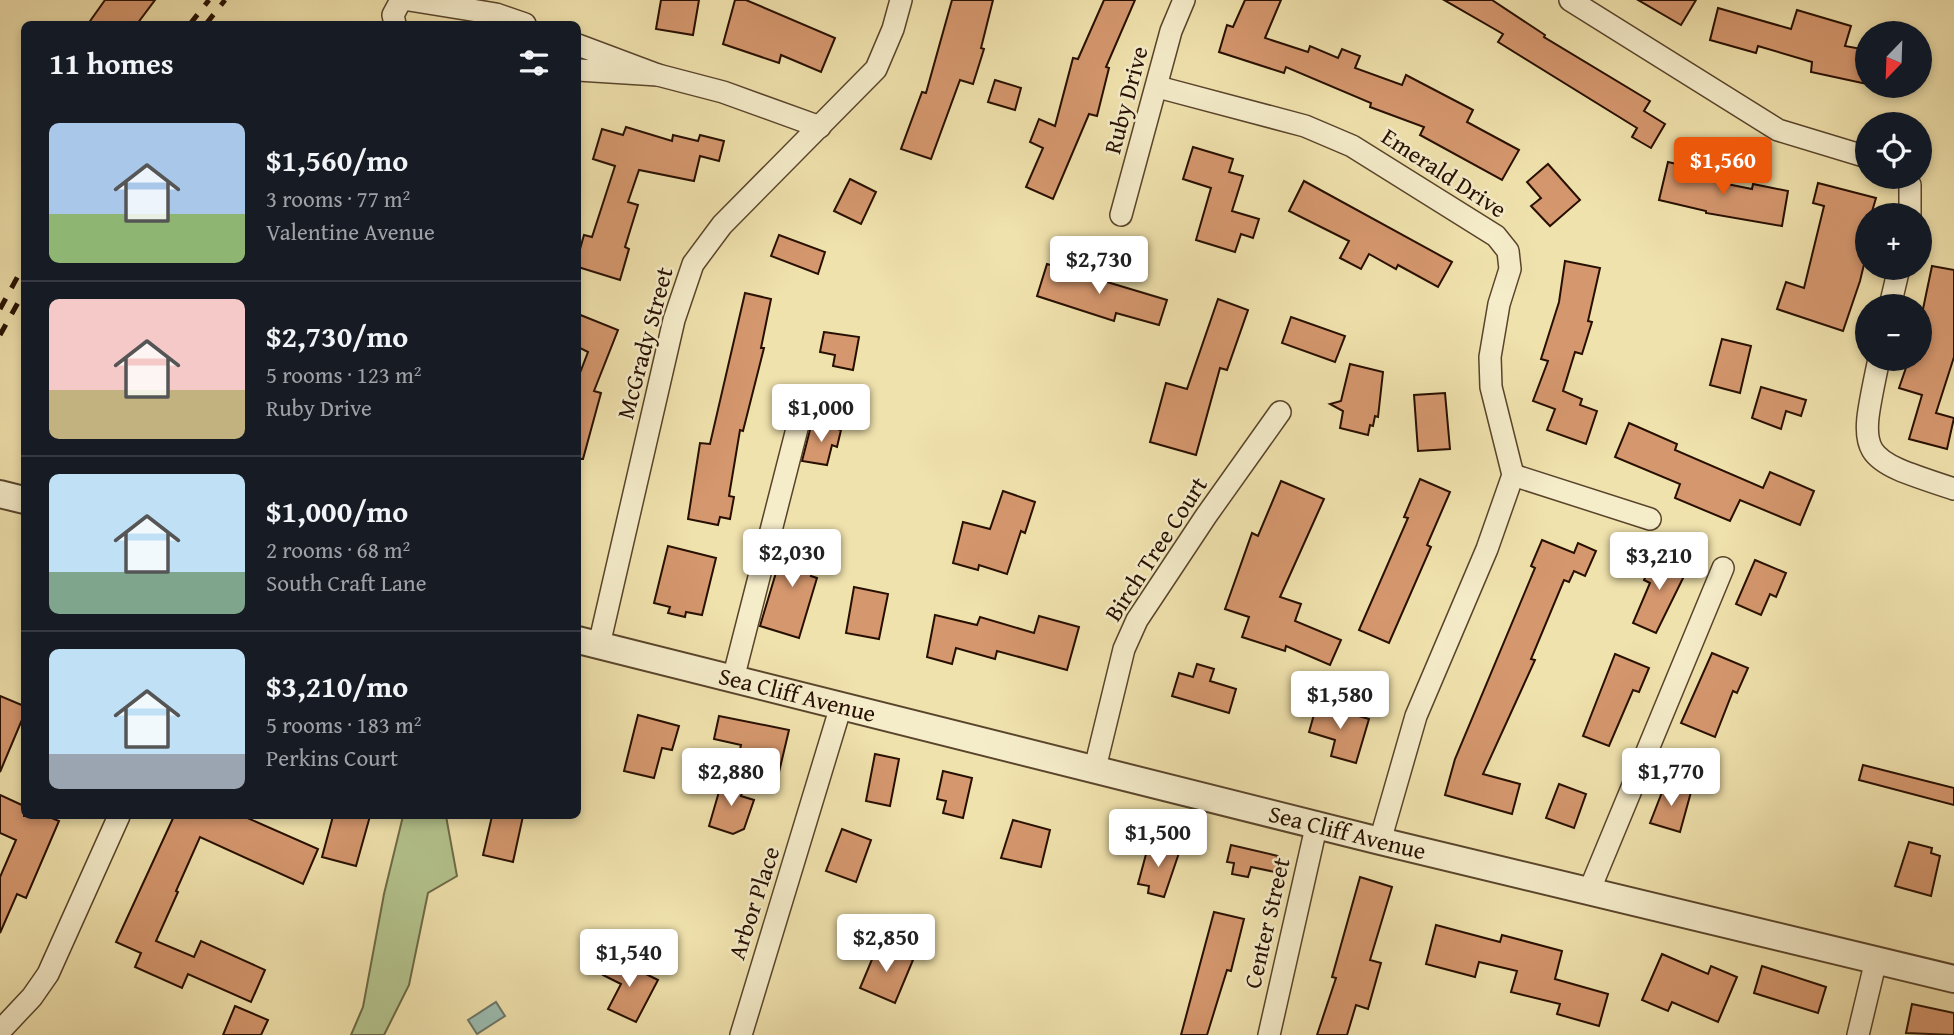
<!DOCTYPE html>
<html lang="en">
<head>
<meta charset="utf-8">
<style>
  body { margin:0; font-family:"Gentium Book Plus",serif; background:#20242c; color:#f1f3f6; height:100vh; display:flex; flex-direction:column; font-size:26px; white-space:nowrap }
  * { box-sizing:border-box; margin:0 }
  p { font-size:23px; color:#9ea1a6 }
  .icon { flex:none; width:38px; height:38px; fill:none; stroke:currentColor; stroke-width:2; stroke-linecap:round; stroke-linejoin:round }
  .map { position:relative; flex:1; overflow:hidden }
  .details { position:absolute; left:21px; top:21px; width:560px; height:798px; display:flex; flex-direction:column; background:#171b24; border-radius:10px; box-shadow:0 4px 10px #0003 }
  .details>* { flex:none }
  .needle { width:46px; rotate:203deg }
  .fabs { position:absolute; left:1855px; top:21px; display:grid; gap:14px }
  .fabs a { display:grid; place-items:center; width:77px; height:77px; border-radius:50%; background:#171b24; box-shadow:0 4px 10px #0003; font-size:35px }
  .price { position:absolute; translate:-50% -60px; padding:0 16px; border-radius:7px; background:#fff; color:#222; font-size:23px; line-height:46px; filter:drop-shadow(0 2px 4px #0008) }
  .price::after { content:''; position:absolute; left:50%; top:42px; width:21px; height:16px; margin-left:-10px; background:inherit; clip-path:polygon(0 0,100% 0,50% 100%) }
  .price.active { background:#ea580c; color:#fff }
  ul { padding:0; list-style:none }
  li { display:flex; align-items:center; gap:21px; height:175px; padding:0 28px }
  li+li { border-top:2px solid #363941 }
  li span { display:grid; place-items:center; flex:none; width:196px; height:140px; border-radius:10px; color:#555 }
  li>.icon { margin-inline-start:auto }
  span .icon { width:84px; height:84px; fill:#fffc; stroke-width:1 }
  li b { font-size:30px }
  h2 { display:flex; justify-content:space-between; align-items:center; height:84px; padding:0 28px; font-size:30px }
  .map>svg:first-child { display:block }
  .green { fill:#b4c48e; stroke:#6e6a47; stroke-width:2 }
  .water { fill:#9bbdb1; stroke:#6d776a; stroke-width:2 }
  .building { fill:#d5976e; stroke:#270f00; stroke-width:2 }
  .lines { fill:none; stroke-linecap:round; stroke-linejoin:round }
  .minor-casing { stroke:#59442b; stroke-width:24 }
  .tertiary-casing { stroke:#59442b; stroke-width:30 }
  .minor { stroke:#f5ecca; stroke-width:21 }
  .tertiary { stroke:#f5ecca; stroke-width:26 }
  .rail { stroke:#270f00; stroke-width:5; stroke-dasharray:12 12; stroke-linecap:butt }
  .labels { text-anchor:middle; stroke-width:5; stroke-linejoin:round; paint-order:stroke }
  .street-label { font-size:24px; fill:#270f00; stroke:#f5ecca }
</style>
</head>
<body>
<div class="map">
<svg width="1954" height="1035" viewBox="0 0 1954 1035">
  <rect width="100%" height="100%" fill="#f0e2ad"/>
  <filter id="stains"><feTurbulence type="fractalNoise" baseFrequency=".00286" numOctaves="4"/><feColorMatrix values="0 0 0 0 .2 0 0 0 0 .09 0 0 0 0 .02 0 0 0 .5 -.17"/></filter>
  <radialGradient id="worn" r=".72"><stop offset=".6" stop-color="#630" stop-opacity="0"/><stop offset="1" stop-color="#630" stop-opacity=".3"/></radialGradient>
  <path class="green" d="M 403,816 L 446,816 L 457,876 L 428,893 L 409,985 L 384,1035 L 351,1035 L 363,1007 L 384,894 Z"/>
  <path class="water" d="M 496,1002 L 505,1016 L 477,1034 L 468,1020 Z"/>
  <g class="building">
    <path d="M 105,0 L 155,0 L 137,24 L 88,24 Z"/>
    <path d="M 661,0 L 699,0 L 693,35 L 656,29 Z"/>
    <path d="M 735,0 L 746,0 L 835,38 L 821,72 L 781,55 L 779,63 L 723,44 Z"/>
    <path d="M 952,0 L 993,0 L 981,48 L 984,49 L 973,84 L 960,80 L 931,159 L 901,149 L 922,92 L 926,93 Z"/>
    <path d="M 1104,0 L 1135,0 L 1106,67 L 1109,68 L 1097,116 L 1089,114 L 1053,199 L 1026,187 L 1043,148 L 1030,142 L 1039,119 L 1055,126 L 1073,58 L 1078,59 Z"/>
    <path d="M 1245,0 L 1281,0 L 1265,38 L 1308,52 L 1310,46 L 1338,58 L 1342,49 L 1360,56 L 1355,68 L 1402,85 L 1406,75 L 1473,110 L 1467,122 L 1519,150 L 1502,180 L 1420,135 L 1424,127 L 1370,107 L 1371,103 L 1286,67 L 1284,73 L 1219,52 L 1227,25 L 1233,27 Z"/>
    <path d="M 1444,0 L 1492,0 L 1545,35 L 1544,37 L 1650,101 L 1644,111 L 1665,124 L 1651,148 L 1632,137 L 1637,128 L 1498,42 L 1503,34 Z"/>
    <path d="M 1638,0 L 1696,0 L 1681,25 Z"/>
    <path d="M 1718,8 L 1791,29 L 1797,10 L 1851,26 L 1845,46 L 1867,50 L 1867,84 L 1811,72 L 1812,62 L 1758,46 L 1756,53 L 1710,40 Z"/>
    <path d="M 995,80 L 1021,88 L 1015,110 L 988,102 Z"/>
    <path d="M 626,127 L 672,141 L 673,135 L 698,141 L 700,135 L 724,141 L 719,161 L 700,156 L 694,181 L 639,170 L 628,202 L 638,205 L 625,247 L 629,249 L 620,280 L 578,267 L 578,256 L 584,235 L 592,237 L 615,166 L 593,159 L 602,129 L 623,135 Z"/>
    <path d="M 1193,147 L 1233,159 L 1229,172 L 1243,176 L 1232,211 L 1259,219 L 1253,238 L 1241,234 L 1235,252 L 1196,240 L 1211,188 L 1183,179 Z"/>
    <path d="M 1668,162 L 1694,168 L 1692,177 L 1752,189 L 1753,184 L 1788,191 L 1782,226 L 1706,213 L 1706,211 L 1659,200 Z"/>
    <path d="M 1548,164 L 1580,200 L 1550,226 L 1531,206 L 1541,198 L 1527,182 Z"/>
    <path d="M 850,179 L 876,192 L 861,224 L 834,211 Z"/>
    <path d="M 1304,181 L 1452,262 L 1438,287 L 1398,265 L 1396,269 L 1369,254 L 1361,269 L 1340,258 L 1349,241 L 1289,211 Z"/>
    <path d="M 1818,183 L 1876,198 L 1871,215 L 1867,215 L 1867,252 L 1860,281 L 1843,331 L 1777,309 L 1786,282 L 1804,288 L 1824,206 L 1813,203 Z"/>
    <path d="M 779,235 L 825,252 L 818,274 L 771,256 Z"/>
    <path d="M 1565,261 L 1600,268 L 1588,321 L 1592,322 L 1582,354 L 1575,352 L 1563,391 L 1582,399 L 1580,405 L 1597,411 L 1586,444 L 1547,430 L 1555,409 L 1533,401 L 1548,361 L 1541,359 L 1559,302 Z"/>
    <path d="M 1047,264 L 1167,300 L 1159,325 L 1116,313 L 1114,321 L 1037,296 Z"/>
    <path d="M 1932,266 L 1954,270 L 1954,357 L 1936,413 L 1954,418 L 1947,449 L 1909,439 L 1922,395 L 1899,388 L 1909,359 L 1920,359 L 1920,309 L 1923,309 Z"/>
    <path d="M 745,293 L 771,299 L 761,348 L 764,348 L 743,431 L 740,430 L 729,496 L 734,497 L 730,519 L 720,517 L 718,525 L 688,519 L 700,443 L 710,444 Z"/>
    <path d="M 1218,299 L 1248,310 L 1227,370 L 1220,368 L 1196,455 L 1150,442 L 1166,383 L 1187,389 Z"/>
    <path d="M 578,314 L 618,330 L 594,391 L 601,393 L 583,459 L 578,459 L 578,378 L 588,352 L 578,347 Z"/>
    <path d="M 1291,317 L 1345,336 L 1335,362 L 1282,343 Z"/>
    <path d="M 824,332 L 859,337 L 853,370 L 833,366 L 835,355 L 820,352 Z"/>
    <path d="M 1722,339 L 1751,346 L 1740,393 L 1710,385 Z"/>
    <path d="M 1350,364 L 1383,372 L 1378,417 L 1375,416 L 1373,426 L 1370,425 L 1368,435 L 1340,428 L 1343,411 L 1330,404 L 1341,401 Z"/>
    <path d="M 1761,387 L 1806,400 L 1801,416 L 1786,411 L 1781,429 L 1752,418 Z"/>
    <path d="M 1445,393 L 1450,449 L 1418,451 L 1414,395 Z"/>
    <path d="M 812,422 L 841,430 L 837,447 L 832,445 L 827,465 L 802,461 Z"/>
    <path d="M 1629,423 L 1677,444 L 1675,450 L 1763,488 L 1770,472 L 1814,491 L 1800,525 L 1740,500 L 1730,521 L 1675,498 L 1680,484 L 1615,457 Z"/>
    <path d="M 1420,479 L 1450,492 L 1427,545 L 1431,547 L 1389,643 L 1359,630 L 1408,518 L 1404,517 Z"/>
    <path d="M 1281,481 L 1324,499 L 1280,597 L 1301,604 L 1295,621 L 1341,640 L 1330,665 L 1286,646 L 1285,651 L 1242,637 L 1249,617 L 1225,609 L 1252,533 L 1258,536 Z"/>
    <path d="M 1003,491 L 1035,502 L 1025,533 L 1021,531 L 1007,574 L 979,565 L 978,570 L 953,563 L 963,522 L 990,529 Z"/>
    <path d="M 794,534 L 820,541 L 811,576 L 817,578 L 799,638 L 760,626 L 778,566 L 785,568 Z"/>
    <path d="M 1542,540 L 1574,553 L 1578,543 L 1596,551 L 1585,576 L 1574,571 L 1569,582 L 1564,580 L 1531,659 L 1535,660 L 1483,774 L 1520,784 L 1512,814 L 1445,795 L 1455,759 L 1535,568 L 1531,566 Z"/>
    <path d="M 668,546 L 716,558 L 702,615 L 686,612 L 685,617 L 668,613 L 670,607 L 654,603 Z"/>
    <path d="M 1655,555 L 1688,568 L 1656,633 L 1633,623 L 1650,583 L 1644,580 Z"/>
    <path d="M 1755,560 L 1786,573 L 1776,597 L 1770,594 L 1761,615 L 1736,604 Z"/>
    <path d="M 854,587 L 888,594 L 879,639 L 846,633 Z"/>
    <path d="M 935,615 L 977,625 L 980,617 L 1034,633 L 1039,616 L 1079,627 L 1067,670 L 997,651 L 995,659 L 956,648 L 952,664 L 927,657 Z"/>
    <path d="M 1712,653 L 1748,668 L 1737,693 L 1733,691 L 1715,737 L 1681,723 Z"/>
    <path d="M 1615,654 L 1649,668 L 1639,692 L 1633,690 L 1609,746 L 1583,736 Z"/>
    <path d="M 1197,664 L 1214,669 L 1210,681 L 1236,689 L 1229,713 L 1172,696 L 1179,673 L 1193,677 Z"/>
    <path d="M 0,696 L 24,706 L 24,715 L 0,772 Z"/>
    <path d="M 1317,704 L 1369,719 L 1356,763 L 1331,756 L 1335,740 L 1309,732 Z"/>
    <path d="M 638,715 L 679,726 L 672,750 L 662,748 L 654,778 L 624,771 Z"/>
    <path d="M 719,716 L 789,730 L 779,772 L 737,762 L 741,745 L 714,739 Z"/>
    <path d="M 875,754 L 899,759 L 890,806 L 866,801 Z"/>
    <path d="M 1863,765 L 1954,788 L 1954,805 L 1859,780 Z"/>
    <path d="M 943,771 L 972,778 L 963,818 L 943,813 L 946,801 L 937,799 Z"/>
    <path d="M 723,778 L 745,785 L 741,796 L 754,800 L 744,829 L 733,834 L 709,826 Z"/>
    <path d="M 1666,782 L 1691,792 L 1680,832 L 1650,823 Z"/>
    <path d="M 1559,784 L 1586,794 L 1574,828 L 1546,818 Z"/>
    <path d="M 0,795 L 24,806 L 24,816 L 47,816 L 59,821 L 26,898 L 17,894 L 0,933 L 0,877 L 16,840 L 0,833 Z"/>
    <path d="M 174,816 L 243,816 L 318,849 L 303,884 L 200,837 L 176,891 L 178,892 L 156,941 L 194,957 L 201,941 L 265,970 L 251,1002 L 188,974 L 182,988 L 135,967 L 141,953 L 116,942 Z"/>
    <path d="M 333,816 L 370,816 L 356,866 L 322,857 Z"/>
    <path d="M 492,816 L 523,816 L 513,862 L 483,855 Z"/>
    <path d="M 1013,820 L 1050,830 L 1041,867 L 1001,858 Z"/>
    <path d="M 842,829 L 871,840 L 856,882 L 826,871 Z"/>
    <path d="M 1909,842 L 1932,848 L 1931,853 L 1940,856 L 1931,896 L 1895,886 Z"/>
    <path d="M 1149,843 L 1179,853 L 1164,897 L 1148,893 L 1149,886 L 1138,884 Z"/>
    <path d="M 1231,845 L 1278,856 L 1275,872 L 1251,867 L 1248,877 L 1232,874 L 1234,863 L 1227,862 Z"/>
    <path d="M 1360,877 L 1392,887 L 1370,960 L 1381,963 L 1368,1009 L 1356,1005 L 1347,1035 L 1317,1035 L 1336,978 L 1332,977 Z"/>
    <path d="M 1214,912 L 1244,919 L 1231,971 L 1227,970 L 1207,1035 L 1181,1035 Z"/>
    <path d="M 1436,925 L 1500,942 L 1502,935 L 1562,951 L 1555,979 L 1608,994 L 1599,1026 L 1557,1014 L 1560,1004 L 1511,992 L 1517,971 L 1479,962 L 1475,977 L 1426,964 Z"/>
    <path d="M 878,945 L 913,960 L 895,1003 L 860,988 Z"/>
    <path d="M 1662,954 L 1708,974 L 1711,966 L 1737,977 L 1718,1022 L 1672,1002 L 1668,1011 L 1642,1000 Z"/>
    <path d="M 612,957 L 658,980 L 636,1022 L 608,1009 L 621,984 L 603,975 Z"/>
    <path d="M 1762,966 L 1826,987 L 1818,1013 L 1754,993 Z"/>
    <path d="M 1912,1004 L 1954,1013 L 1954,1035 L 1906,1033 Z"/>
    <path d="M 235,1006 L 268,1020 L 261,1035 L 223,1035 Z"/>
  </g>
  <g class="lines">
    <defs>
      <g id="minor">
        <path d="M 409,0 L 496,14 L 525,24"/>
        <path d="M 1570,0 L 1778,130 L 1867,157"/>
        <path d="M 395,24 L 393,15 L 401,0"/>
        <path d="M 578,45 L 658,75 L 578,70"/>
        <path d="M 658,75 L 723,92 L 820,127"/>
        <path d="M 1158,87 L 1305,126 L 1352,146 L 1496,236 L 1508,251 L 1510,269 L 1499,304 L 1490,357 L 1491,387 L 1513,475 L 1487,549 L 1416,716 L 1380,841"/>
        <path d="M 1906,177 L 1910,185 L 1910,215"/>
        <path d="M 1121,215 L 1171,31 L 1184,0"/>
        <path d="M 1890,306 L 1899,268"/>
        <path d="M 1879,359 C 1858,458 1856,457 1954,489"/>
        <path d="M 1513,475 L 1650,519"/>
        <path d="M 599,645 L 674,320 L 693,264 L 722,225 L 876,69 L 893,29 L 901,0"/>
        <path d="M 733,679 L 800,417"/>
        <path d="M 1095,768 L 1124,649 L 1137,620 L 1206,516 L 1280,412"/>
        <path d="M 1590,889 L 1723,568"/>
        <path d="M 0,1031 L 32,997 L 48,974 L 119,816"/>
        <path d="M 741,1035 L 841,706"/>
        <path d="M 1269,1035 L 1317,823"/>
        <path d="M 1858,1035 L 1876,960"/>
      </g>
      <g id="tertiary">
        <path d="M 0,494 L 24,500"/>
        <path id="s1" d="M 578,640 L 1380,841 L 1954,979"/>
      </g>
    </defs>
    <use href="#minor" class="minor-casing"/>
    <use href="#tertiary" class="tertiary-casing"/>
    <use href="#minor" class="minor"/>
    <use href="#tertiary" class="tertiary"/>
    <g class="rail">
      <path d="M 190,24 L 209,0"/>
      <path d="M 206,24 L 225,0"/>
      <path d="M 0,309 L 24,265"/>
      <path d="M 0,335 L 24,292"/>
    </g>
  </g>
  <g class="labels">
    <g class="street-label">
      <text transform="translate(1126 100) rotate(-75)" y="8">Ruby Drive</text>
      <text transform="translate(1444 173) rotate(33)" y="8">Emerald Drive</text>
      <text transform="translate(645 343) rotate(-75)" y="8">McGrady Street</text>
      <text transform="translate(1156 549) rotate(-57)" y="8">Birch Tree Court</text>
      <text dy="8" stroke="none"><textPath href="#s1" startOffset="226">Sea Cliff Avenue</textPath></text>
      <text dy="8" stroke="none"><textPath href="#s1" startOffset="793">Sea Cliff Avenue</textPath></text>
      <text transform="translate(754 903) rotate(-72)" y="8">Arbor Place</text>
      <text transform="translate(1267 923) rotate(-77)" y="8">Center Street</text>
    </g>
  </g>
  <rect width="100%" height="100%" filter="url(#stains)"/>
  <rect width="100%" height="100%" fill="url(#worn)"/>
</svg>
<div class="fabs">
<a><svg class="needle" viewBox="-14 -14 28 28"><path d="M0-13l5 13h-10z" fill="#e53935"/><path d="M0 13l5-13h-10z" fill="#9ea1a6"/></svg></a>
<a><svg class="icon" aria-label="locate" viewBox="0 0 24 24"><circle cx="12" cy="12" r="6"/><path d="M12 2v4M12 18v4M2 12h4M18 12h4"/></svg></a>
<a>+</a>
<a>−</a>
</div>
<b class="price active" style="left:1723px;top:197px">$1,560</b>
<b class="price" style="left:1099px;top:296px">$2,730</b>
<b class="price" style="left:821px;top:444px">$1,000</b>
<b class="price" style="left:792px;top:589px">$2,030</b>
<b class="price" style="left:1659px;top:592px">$3,210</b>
<b class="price" style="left:1340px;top:731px">$1,580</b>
<b class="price" style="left:731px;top:808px">$2,880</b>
<b class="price" style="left:1671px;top:808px">$1,770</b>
<b class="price" style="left:1158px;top:869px">$1,500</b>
<b class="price" style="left:886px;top:974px">$2,850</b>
<b class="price" style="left:629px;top:989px">$1,540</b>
<section class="details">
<h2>11 homes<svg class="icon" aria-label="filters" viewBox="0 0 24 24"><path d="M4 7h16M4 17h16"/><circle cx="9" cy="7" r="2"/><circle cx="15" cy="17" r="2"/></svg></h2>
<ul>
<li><span style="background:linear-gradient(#a9c7e8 65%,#8fb573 0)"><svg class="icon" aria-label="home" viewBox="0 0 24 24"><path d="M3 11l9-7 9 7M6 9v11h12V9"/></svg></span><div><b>$1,560/mo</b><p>3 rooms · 77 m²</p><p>Valentine Avenue</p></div></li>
<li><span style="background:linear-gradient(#f6c9c9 65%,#c2b280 0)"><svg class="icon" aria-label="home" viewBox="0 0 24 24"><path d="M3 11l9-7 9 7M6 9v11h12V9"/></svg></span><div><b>$2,730/mo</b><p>5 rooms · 123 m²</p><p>Ruby Drive</p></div></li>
<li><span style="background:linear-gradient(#bfe0f5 70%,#7fa58c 0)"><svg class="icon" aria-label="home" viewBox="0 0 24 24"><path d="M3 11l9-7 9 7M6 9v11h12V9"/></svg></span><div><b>$1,000/mo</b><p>2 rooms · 68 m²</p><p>South Craft Lane</p></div></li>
<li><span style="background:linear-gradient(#bfe0f5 75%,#9aa5b1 0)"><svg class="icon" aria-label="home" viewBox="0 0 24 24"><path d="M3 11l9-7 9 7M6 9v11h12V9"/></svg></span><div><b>$3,210/mo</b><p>5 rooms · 183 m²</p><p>Perkins Court</p></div></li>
</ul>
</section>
</div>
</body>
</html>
